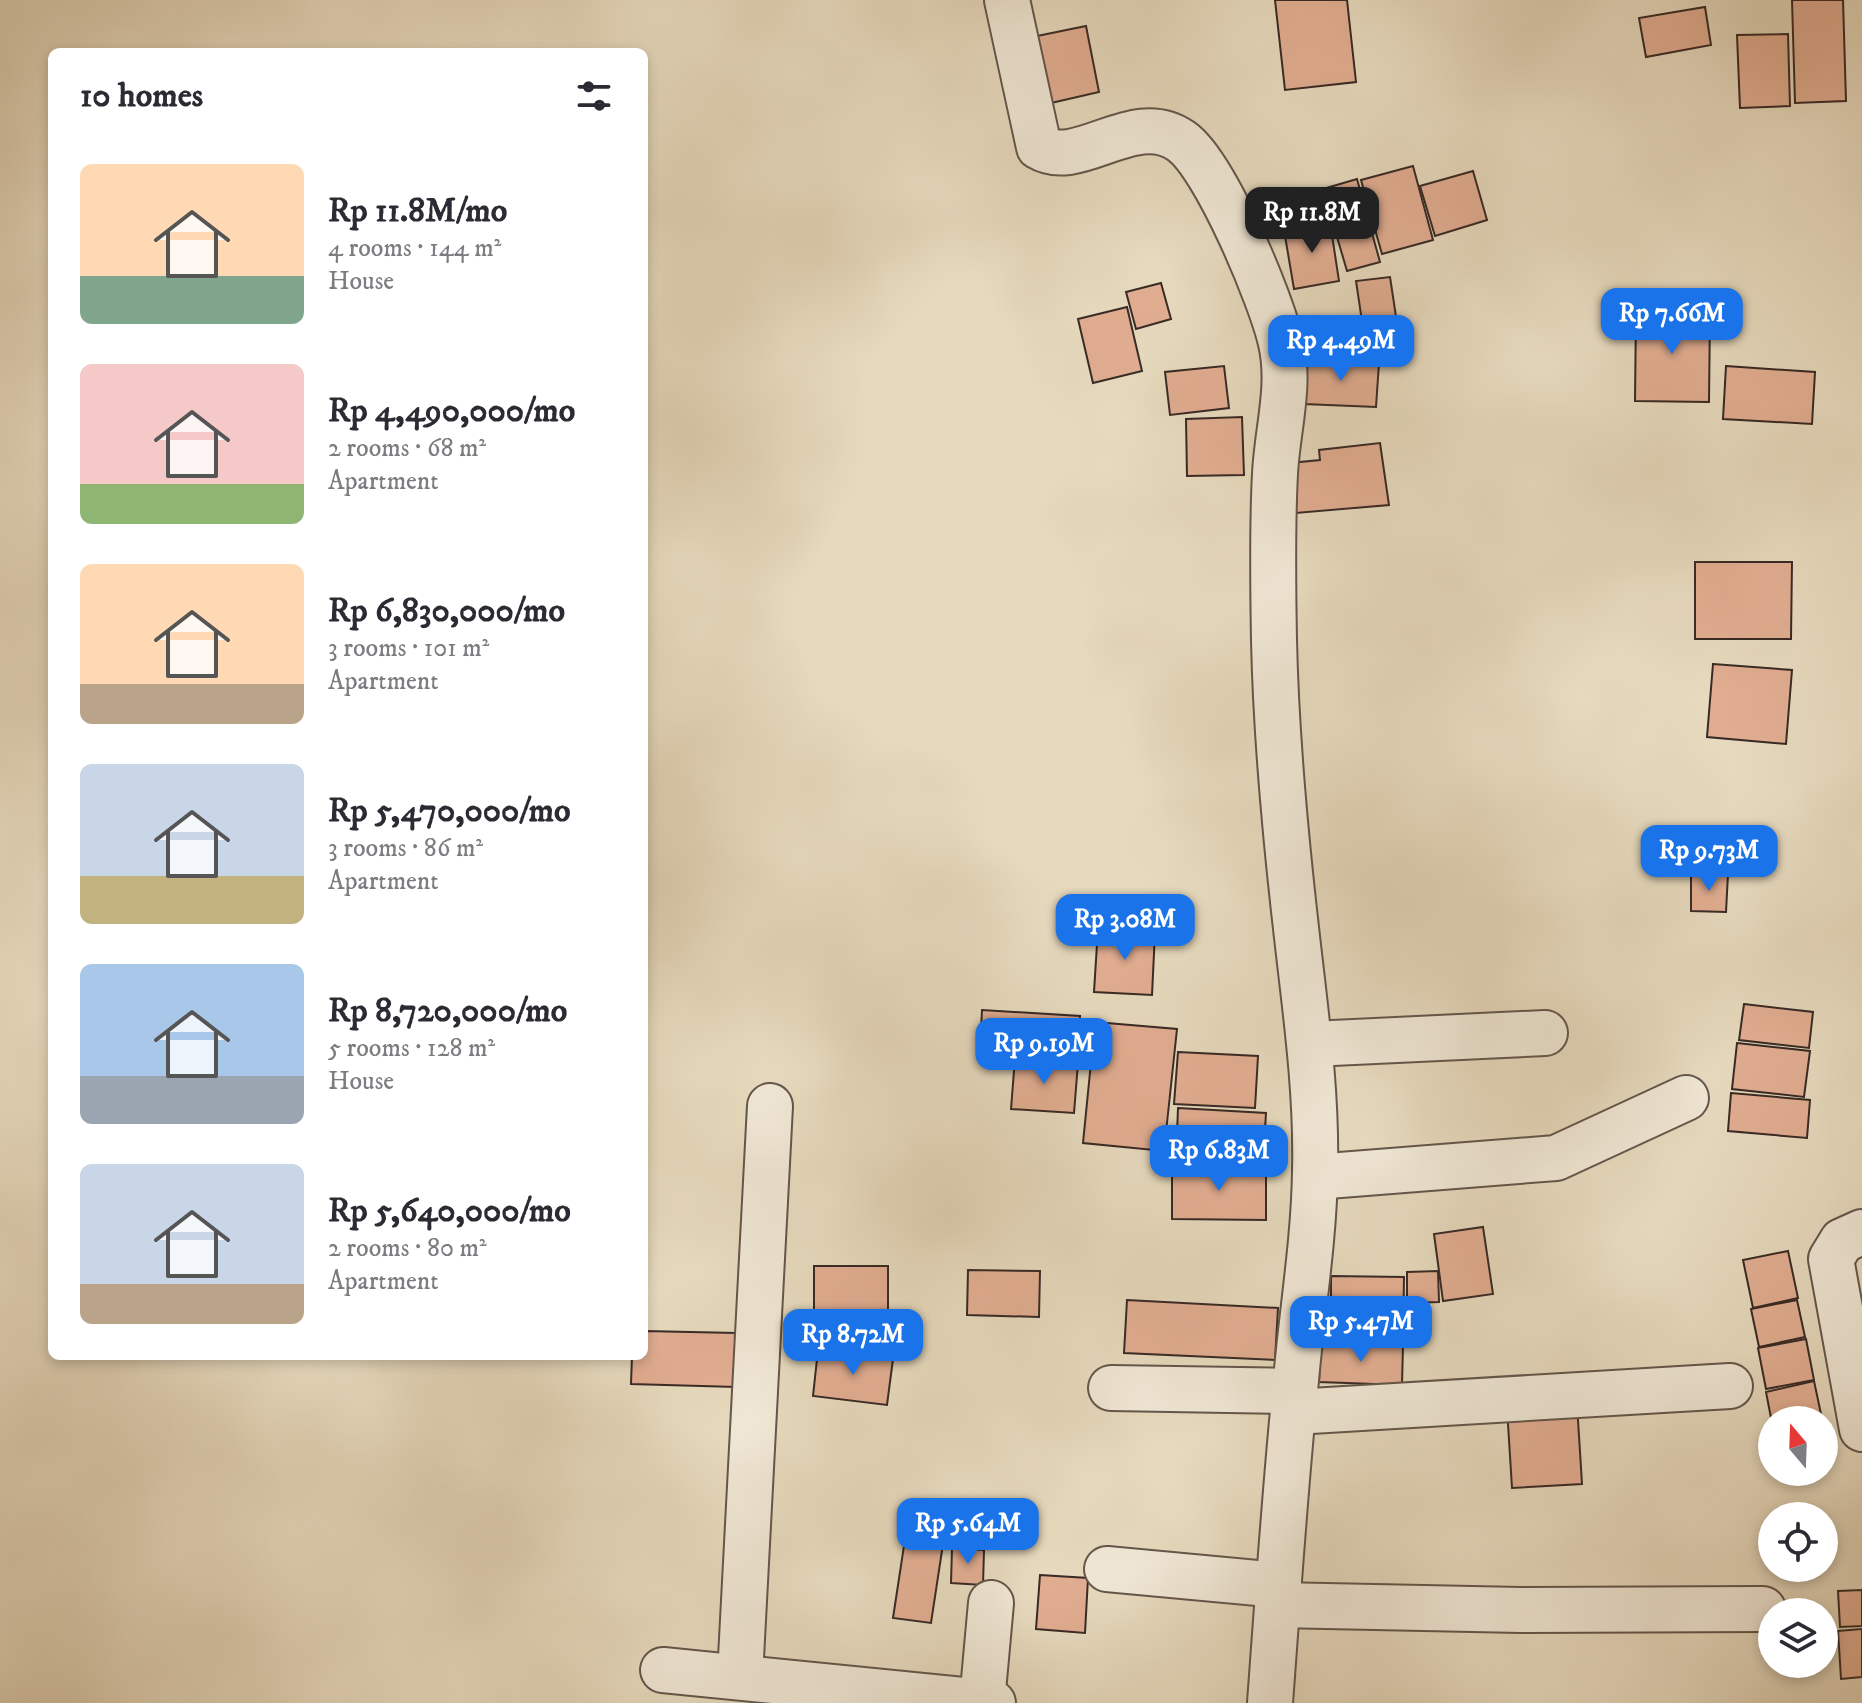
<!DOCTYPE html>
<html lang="en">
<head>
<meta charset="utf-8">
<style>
  body { margin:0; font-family:"IM FELL DW Pica",serif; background:#f2f2f3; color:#2b2b33; height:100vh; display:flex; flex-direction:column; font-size:30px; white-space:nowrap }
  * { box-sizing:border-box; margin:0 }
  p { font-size:26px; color:#7c7c81 }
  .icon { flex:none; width:44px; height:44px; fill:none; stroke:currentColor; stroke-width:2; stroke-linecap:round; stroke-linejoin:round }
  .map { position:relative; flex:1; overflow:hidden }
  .drawer { position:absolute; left:48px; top:48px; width:600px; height:1312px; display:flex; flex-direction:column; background:#fff; border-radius:12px; box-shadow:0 4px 12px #0003 }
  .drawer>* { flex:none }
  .needle { width:52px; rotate:341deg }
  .controls { position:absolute; left:1758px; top:1406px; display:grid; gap:16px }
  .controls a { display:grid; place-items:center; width:80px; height:80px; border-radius:50%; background:#fff; box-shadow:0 4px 12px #0003; font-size:40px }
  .price { position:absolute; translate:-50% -68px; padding:0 18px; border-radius:16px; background:#1a73e8; color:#fff; font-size:26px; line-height:52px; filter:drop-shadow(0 2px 4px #0008) }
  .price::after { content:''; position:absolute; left:50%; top:48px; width:24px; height:18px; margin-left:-12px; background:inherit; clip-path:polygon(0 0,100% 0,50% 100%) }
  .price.active { background:#222; color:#fff }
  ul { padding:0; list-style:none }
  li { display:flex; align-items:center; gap:24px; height:200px; padding:0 32px }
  li span { display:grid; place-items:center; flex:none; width:224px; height:160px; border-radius:12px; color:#555 }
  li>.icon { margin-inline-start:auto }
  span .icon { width:96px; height:96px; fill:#fffc; stroke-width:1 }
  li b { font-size:34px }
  h2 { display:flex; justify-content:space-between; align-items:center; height:96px; padding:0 32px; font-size:34px }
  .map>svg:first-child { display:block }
  .building { fill:#e1ad91; stroke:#382a25; stroke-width:2 }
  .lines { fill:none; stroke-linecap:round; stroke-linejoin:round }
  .street-casing { stroke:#64564b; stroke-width:48 }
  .street { stroke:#efe6d4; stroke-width:44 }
</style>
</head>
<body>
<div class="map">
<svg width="1862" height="1703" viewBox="0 0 1862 1703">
  <rect width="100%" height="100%" fill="#e6d9bd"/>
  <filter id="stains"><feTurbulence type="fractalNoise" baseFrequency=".0025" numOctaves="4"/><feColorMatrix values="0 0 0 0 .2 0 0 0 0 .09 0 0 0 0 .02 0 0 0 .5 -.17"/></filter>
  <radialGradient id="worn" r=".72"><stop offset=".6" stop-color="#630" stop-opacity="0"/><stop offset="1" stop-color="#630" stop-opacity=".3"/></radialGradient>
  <g class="building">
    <path d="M 1275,0 L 1347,0 L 1356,82 L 1285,90 Z"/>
    <path d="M 1792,0 L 1843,0 L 1846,101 L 1795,103 Z"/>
    <path d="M 1705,7 L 1711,45 L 1646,57 L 1639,18 Z"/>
    <path d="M 1086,26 L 1099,92 L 1051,103 L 1037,36 Z"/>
    <path d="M 1788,34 L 1790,106 L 1740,108 L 1737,35 Z"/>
    <path d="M 1413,166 L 1433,240 L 1382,254 L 1361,180 Z"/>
    <path d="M 1473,171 L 1487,220 L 1435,236 L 1420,186 Z"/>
    <path d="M 1357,179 L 1380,262 L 1347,271 L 1323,189 Z"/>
    <path d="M 1330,222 L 1339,281 L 1294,289 L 1284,230 Z"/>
    <path d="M 1390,277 L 1400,343 L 1366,348 L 1356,281 Z"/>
    <path d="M 1161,283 L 1171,319 L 1136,329 L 1126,292 Z"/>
    <path d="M 1127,307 L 1142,371 L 1093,383 L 1078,319 Z"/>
    <path d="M 1636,311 L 1710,312 L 1709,402 L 1635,401 Z"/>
    <path d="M 1307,359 L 1379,363 L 1376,407 L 1304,404 Z"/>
    <path d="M 1224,366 L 1229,408 L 1170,415 L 1165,372 Z"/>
    <path d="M 1726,366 L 1815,372 L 1812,424 L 1723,419 Z"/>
    <path d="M 1242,417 L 1244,475 L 1187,476 L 1186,419 Z"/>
    <path d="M 1380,443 L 1389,505 L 1296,513 L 1290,463 L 1320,460 L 1319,450 Z"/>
    <path d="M 1695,562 L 1792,562 L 1791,639 L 1695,639 Z"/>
    <path d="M 1713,664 L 1792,670 L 1786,744 L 1707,737 Z"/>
    <path d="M 1691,874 L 1728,874 L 1726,912 L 1691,911 Z"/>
    <path d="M 1098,928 L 1155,932 L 1152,995 L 1094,992 Z"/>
    <path d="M 1744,1004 L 1813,1012 L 1809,1048 L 1739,1040 Z"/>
    <path d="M 982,1010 L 1080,1016 L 1078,1055 L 980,1049 Z"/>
    <path d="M 1095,1022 L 1177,1029 L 1164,1151 L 1083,1143 Z"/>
    <path d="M 1737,1043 L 1810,1051 L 1804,1097 L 1732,1089 Z"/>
    <path d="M 1178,1052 L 1258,1056 L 1255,1108 L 1174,1104 Z"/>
    <path d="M 1015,1058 L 1078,1063 L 1074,1113 L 1011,1109 Z"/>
    <path d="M 1731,1093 L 1810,1100 L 1807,1138 L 1728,1131 Z"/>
    <path d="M 1178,1108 L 1266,1113 L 1263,1164 L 1176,1159 Z"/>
    <path d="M 1172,1167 L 1266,1167 L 1266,1220 L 1172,1219 Z"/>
    <path d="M 1483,1227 L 1493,1294 L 1443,1301 L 1434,1234 Z"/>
    <path d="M 1788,1251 L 1798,1298 L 1753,1308 L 1743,1260 Z"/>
    <path d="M 814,1266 L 888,1266 L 888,1323 L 814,1322 Z"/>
    <path d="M 968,1270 L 1040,1271 L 1039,1317 L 967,1315 Z"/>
    <path d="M 1438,1271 L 1439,1302 L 1407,1303 L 1407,1272 Z"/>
    <path d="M 1331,1276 L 1404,1277 L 1403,1343 L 1331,1342 Z"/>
    <path d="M 1127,1300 L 1278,1308 L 1275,1360 L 1124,1353 Z"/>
    <path d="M 1797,1300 L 1805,1337 L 1759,1347 L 1751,1309 Z"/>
    <path d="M 644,1331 L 737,1333 L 736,1387 L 631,1384 L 632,1356 L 644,1356 Z"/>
    <path d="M 1806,1339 L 1814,1380 L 1766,1389 L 1758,1348 Z"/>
    <path d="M 1321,1343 L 1403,1346 L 1402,1385 L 1319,1382 Z"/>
    <path d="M 818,1350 L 893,1359 L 887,1405 L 813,1396 Z"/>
    <path d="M 1814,1381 L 1821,1414 L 1772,1423 L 1766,1392 Z"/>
    <path d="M 1577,1404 L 1582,1484 L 1512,1488 L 1507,1408 Z"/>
    <path d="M 905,1539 L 943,1544 L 931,1623 L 893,1618 Z"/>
    <path d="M 952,1548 L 984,1550 L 983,1585 L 951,1583 Z"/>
    <path d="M 1040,1575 L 1088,1578 L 1085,1633 L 1036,1629 Z"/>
    <path d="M 1862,1590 L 1862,1626 L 1840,1627 L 1838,1591 Z"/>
    <path d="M 1862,1629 L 1862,1677 L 1841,1679 L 1838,1631 Z"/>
  </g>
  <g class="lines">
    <defs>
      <g id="street">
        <path d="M 1007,0 L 1039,147 C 1079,171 1134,108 1181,141 C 1215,164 1272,301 1281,343 C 1291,386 1277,431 1275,474 C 1272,529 1273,585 1274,640 C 1276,736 1285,832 1296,928 C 1305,1009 1317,1089 1315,1171 C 1314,1241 1302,1311 1296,1380 C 1285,1488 1278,1595 1270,1703"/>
        <path d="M 1311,1044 L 1545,1033"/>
        <path d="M 1315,1177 L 1556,1158 L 1686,1098"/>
        <path d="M 1862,1232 L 1842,1241 L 1831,1259 L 1862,1429"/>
        <path d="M 1111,1388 L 1295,1391"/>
        <path d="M 1294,1412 L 1730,1386"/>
        <path d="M 1107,1569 L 1279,1585"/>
        <path d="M 1277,1605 L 1521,1610 L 1763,1609"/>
        <path d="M 663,1670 L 993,1703"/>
        <path d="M 740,1677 L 770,1106"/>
        <path d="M 982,1702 L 991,1603"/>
      </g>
    </defs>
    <use href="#street" class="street-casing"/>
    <use href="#street" class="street"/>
  </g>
  <rect width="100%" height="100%" filter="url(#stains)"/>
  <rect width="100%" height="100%" fill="url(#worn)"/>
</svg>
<div class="controls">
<a><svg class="needle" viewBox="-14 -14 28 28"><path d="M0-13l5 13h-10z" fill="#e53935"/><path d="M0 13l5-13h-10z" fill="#7c7c81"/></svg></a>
<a><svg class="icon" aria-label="locate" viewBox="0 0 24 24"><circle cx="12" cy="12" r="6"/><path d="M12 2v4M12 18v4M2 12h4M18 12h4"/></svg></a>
<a><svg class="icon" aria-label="layers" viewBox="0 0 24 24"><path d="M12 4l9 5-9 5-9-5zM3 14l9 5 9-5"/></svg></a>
</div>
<b class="price active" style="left:1312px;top:255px">Rp 11.8M</b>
<b class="price" style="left:1672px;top:356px">Rp 7.66M</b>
<b class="price" style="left:1341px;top:383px">Rp 4.49M</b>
<b class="price" style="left:1709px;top:893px">Rp 9.73M</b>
<b class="price" style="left:1125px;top:962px">Rp 3.08M</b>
<b class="price" style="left:1044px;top:1086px">Rp 9.19M</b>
<b class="price" style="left:1219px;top:1193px">Rp 6.83M</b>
<b class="price" style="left:1361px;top:1364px">Rp 5.47M</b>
<b class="price" style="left:853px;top:1377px">Rp 8.72M</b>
<b class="price" style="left:968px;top:1566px">Rp 5.64M</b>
<section class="drawer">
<h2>10 homes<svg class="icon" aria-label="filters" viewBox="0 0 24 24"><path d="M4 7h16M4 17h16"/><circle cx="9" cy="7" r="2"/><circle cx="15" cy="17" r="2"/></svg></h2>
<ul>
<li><span style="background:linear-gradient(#ffd9b3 70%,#7fa58c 0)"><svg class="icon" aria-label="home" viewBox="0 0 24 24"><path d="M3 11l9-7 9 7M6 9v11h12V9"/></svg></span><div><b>Rp 11.8M/mo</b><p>4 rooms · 144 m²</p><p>House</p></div></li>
<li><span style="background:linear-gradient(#f6c9c9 75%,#8fb573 0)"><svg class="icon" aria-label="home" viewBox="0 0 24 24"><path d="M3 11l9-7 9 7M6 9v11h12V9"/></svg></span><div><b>Rp 4,490,000/mo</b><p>2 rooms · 68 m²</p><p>Apartment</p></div></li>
<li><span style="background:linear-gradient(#ffd9b3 75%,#b9a48a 0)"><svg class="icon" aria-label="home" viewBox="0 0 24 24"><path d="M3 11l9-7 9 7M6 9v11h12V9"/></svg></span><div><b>Rp 6,830,000/mo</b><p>3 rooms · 101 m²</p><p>Apartment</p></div></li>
<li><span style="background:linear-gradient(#c9d6e8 70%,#c2b280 0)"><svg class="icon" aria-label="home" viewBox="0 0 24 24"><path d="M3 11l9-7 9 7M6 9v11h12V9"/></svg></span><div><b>Rp 5,470,000/mo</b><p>3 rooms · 86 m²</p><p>Apartment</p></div></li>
<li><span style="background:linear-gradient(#a9c7e8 70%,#9aa5b1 0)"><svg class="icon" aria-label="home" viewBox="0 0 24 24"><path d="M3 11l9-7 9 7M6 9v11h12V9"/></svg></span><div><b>Rp 8,720,000/mo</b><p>5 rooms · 128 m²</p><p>House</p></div></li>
<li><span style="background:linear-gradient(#c9d6e8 75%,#b9a48a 0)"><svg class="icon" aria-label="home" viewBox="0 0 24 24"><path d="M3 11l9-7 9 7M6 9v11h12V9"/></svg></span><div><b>Rp 5,640,000/mo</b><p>2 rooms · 80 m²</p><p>Apartment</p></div></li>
</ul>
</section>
</div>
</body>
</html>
